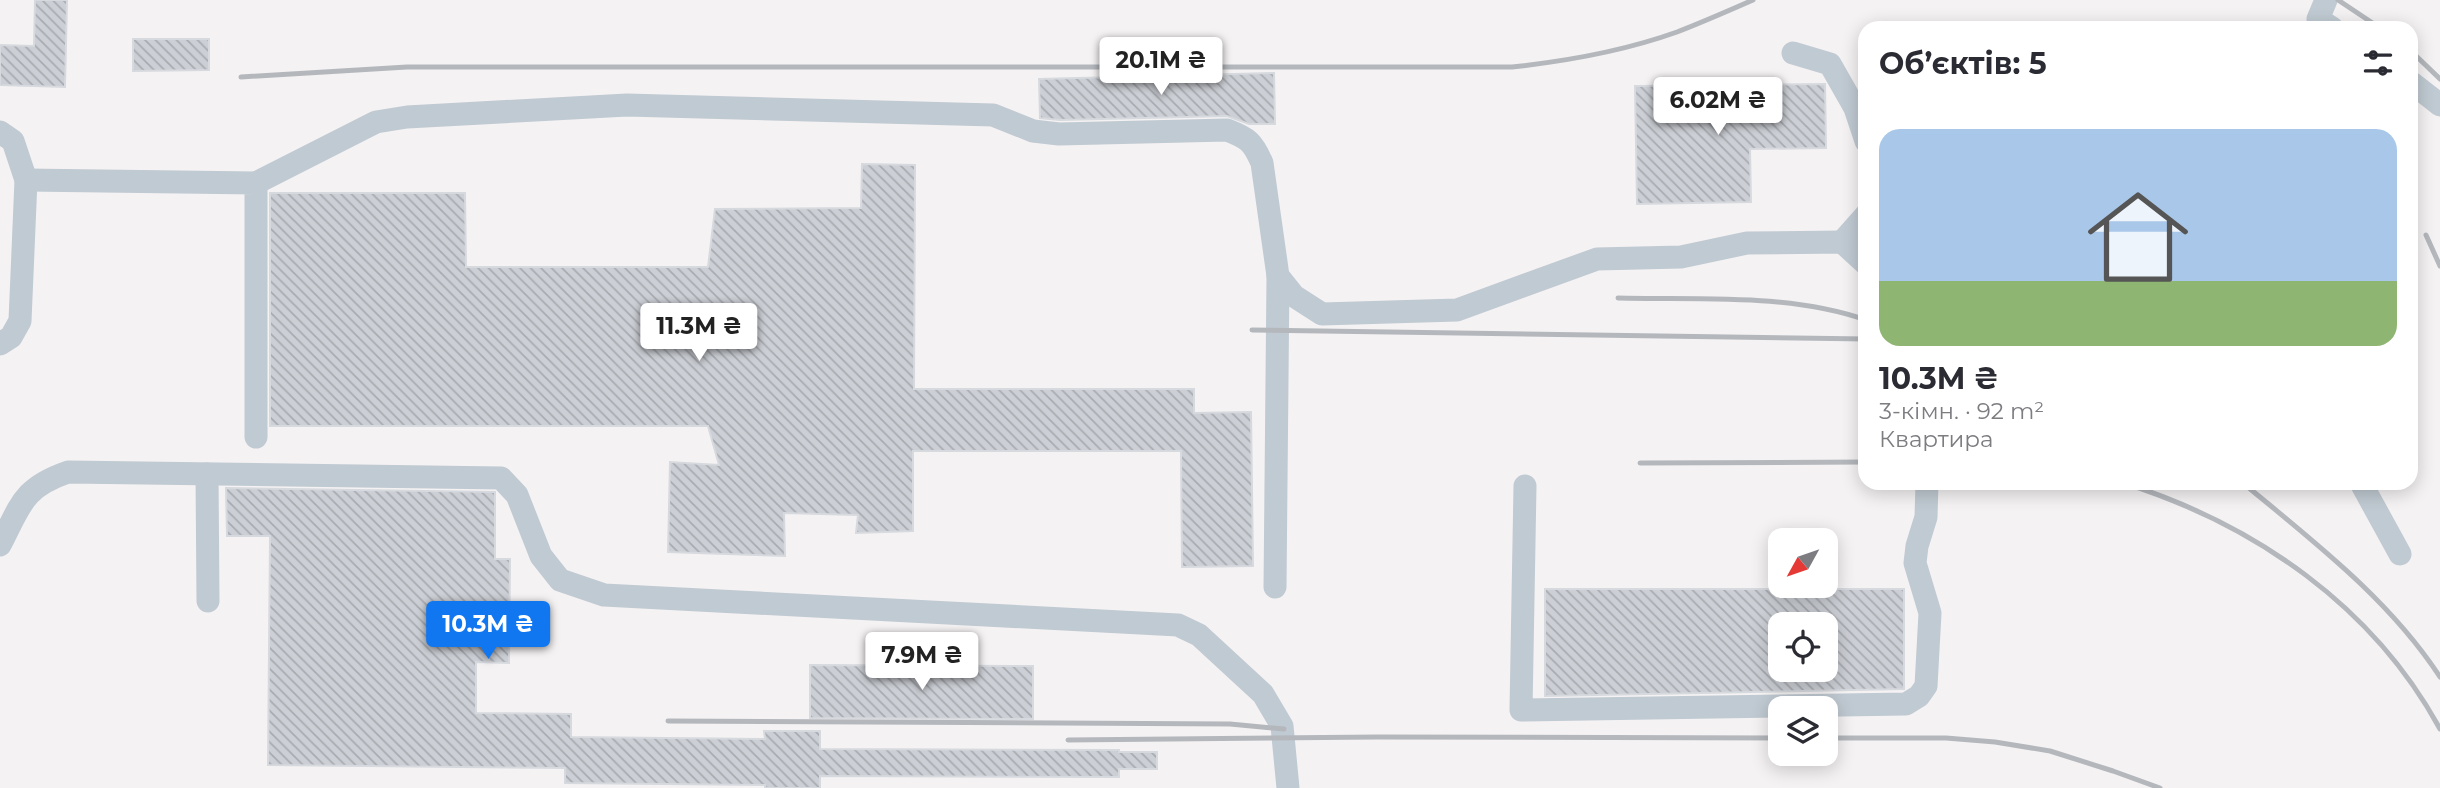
<!DOCTYPE html>
<html lang="uk">
<head>
<meta charset="utf-8">
<style>
  body { margin:0; font-family:Montserrat,sans-serif; background:#f7f7f7; color:#2b2b33; height:100vh; display:flex; flex-direction:column; font-size:26px; white-space:nowrap }
  * { box-sizing:border-box; margin:0 }
  p { font-size:23px; color:#7c7c81 }
  .icon { flex:none; width:38px; height:38px; fill:none; stroke:currentColor; stroke-width:2; stroke-linecap:round; stroke-linejoin:round }
  .map { position:relative; flex:1; overflow:hidden }
  .sheet { position:absolute; left:1858px; top:21px; width:560px; height:469px; display:flex; flex-direction:column; background:#fff; border-radius:21px; box-shadow:0 4px 18px #0003 }
  .sheet>* { flex:none }
  .needle { width:46px; rotate:230deg }
  .controls { position:absolute; left:1768px; top:528px; display:grid; gap:14px }
  .controls a { display:grid; place-items:center; width:70px; height:70px; border-radius:14px; background:#fff; box-shadow:0 4px 18px #0003; font-size:35px }
  .price { position:absolute; translate:-50% -60px; padding:0 16px; border-radius:7px; background:#fff; color:#222; font-size:23px; line-height:46px; filter:drop-shadow(0 2px 4px #0008) }
  .price::after { content:''; position:absolute; left:50%; top:42px; width:21px; height:16px; margin-left:-10px; background:inherit; clip-path:polygon(0 0,100% 0,50% 100%) }
  .price.on { background:#1177f0; color:#fff }
  ul { padding:0; list-style:none }
  li { display:grid; align-content:center; gap:14px; height:371px; padding:0 21px }
  li+li { border-top:2px solid #e1e1e2 }
  li span { display:grid; place-items:center; height:217px; border-radius:21px; color:#555 }
  li>.icon { margin-inline-start:auto }
  span .icon { width:126px; height:126px; fill:#fffc; stroke-width:1 }
  li b { font-size:30px }
  h2 { display:flex; justify-content:space-between; align-items:center; height:84px; padding:0 21px; font-size:30px }
  .map>svg:first-child { display:block }
  .building { fill:url(#building-back-hatch); stroke:#d6d9de; stroke-width:2; fill-rule:evenodd }
  .lines { fill:none; stroke-linecap:round; stroke-linejoin:round }
  .minor { stroke:#c0cad2; stroke-width:23 }
  .rail { stroke:#b4b8bd; stroke-width:5 }
</style>
</head>
<body>
<div class="map">
<svg width="2440" height="788" viewBox="0 0 2440 788">
  <defs>
    <pattern id="building-back-hatch" width="6" height="6" patternUnits="userSpaceOnUse" patternTransform="scale(1.75)"><rect width="6" height="6" fill="#cccfd5"/><path d="M-1 5l2 2M0 0l6 6M5-1l2 2" fill="none" stroke="#a8abb0"/></pattern>
  </defs>
  <rect width="100%" height="100%" fill="#f5f2f3"/>
  <g class="building">
    <path d="M 35,0 L 67,0 L 65,87 L 0,85 L 0,45 L 34,46 Z"/>
    <path d="M 133,39 L 209,39 L 209,70 L 133,71 Z"/>
    <path d="M 1274,73 L 1275,124 L 1249,124 L 1227,116 L 1060,120 L 1040,118 L 1039,79 Z"/>
    <path d="M 1825,84 L 1826,148 L 1750,149 L 1751,202 L 1637,204 L 1635,86 Z"/>
    <path d="M 862,164 L 915,165 L 914,389 L 1194,389 L 1194,413 L 1251,412 L 1253,566 L 1182,567 L 1181,451 L 913,451 L 913,531 L 856,533 L 858,515 L 784,513 L 785,556 L 668,552 L 670,462 L 719,465 L 708,426 L 270,426 L 270,193 L 465,193 L 466,267 L 708,267 L 715,209 L 861,208 Z"/>
    <path d="M 226,488 L 495,492 L 495,559 L 510,559 L 509,663 L 476,662 L 476,713 L 571,714 L 571,737 L 765,739 L 764,731 L 820,731 L 820,749 L 1119,750 L 1119,752 L 1157,752 L 1157,769 L 1119,769 L 1119,777 L 820,776 L 820,788 L 765,788 L 765,785 L 565,783 L 565,768 L 268,765 L 270,536 L 227,536 Z"/>
    <path d="M 1545,589 L 1904,589 L 1904,689 L 1545,696 ZM 1780,625 L 1825,625 L 1825,670 L 1780,670 Z"/>
    <path d="M 810,665 L 1033,666 L 1033,719 L 810,718 Z"/>
  </g>
  <g class="lines">
    <g class="minor">
      <path d="M 2326,0 L 2318,19 L 2332,28"/>
      <path d="M 1793,53 L 1830,64 L 1855,108 L 1866,141"/>
      <path d="M 2412,83 L 2440,105"/>
      <path d="M 0,132 L 13,141 L 26,180 L 20,321 L 11,337 L 0,344"/>
      <path d="M 26,180 L 256,183 L 256,437"/>
      <path d="M 256,183 L 376,122 L 407,117 L 627,105 L 993,115 L 1033,131 L 1059,134 L 1227,130 C 1248,138 1253,142 1262,163 L 1278,276 L 1294,296 L 1322,314 L 1457,310 L 1597,259 L 1681,257 L 1747,243 L 1842,242 L 1866,264"/>
      <path d="M 1842,242 L 1866,215"/>
      <path d="M 207,474 L 208,601"/>
      <path d="M 2361,483 L 2400,554"/>
      <path d="M 1525,486 L 1521,710 L 1906,704 L 1919,696 L 1926,686 L 1930,613 L 1915,563 L 1917,546 L 1926,517 L 1927,483"/>
      <path d="M 0,545 C 21,505 22,488 68,472 L 501,478 L 517,495 L 541,556 L 560,580 L 604,595 L 1178,625 L 1199,635 L 1263,694 L 1282,726 L 1288,788"/>
      <path d="M 1275,587 L 1278,276"/>
    </g>
    <g class="rail">
      <path d="M 2338,0 L 2380,28"/>
      <path d="M 2412,52 L 2440,79"/>
      <path d="M 241,77 L 407,67 L 1512,67 C 1568,61 1624,51 1677,32 C 1703,22 1728,11 1753,0"/>
      <path d="M 2426,235 L 2440,266"/>
      <path d="M 1618,298 C 1698,300 1789,293 1866,320"/>
      <path d="M 1252,330 L 1866,339"/>
      <path d="M 1640,463 L 1866,462"/>
      <path d="M 2124,483 C 2256,525 2373,606 2440,729"/>
      <path d="M 2243,483 C 2314,542 2389,599 2440,677"/>
      <path d="M 668,721 L 1230,724 L 1284,729"/>
      <path d="M 1825,738 L 1946,738 L 1995,742 L 2050,751 L 2113,771 L 2160,788"/>
      <path d="M 1068,740 L 1377,737 L 1780,738"/>
    </g>
  </g>
</svg>
<div class="controls">
<a><svg class="needle" viewBox="-14 -14 28 28"><path d="M0-13l5 13h-10z" fill="#e53935"/><path d="M0 13l5-13h-10z" fill="#7c7c81"/></svg></a>
<a><svg class="icon" aria-label="locate" viewBox="0 0 24 24"><circle cx="12" cy="12" r="6"/><path d="M12 2v4M12 18v4M2 12h4M18 12h4"/></svg></a>
<a><svg class="icon" aria-label="layers" viewBox="0 0 24 24"><path d="M12 4l9 5-9 5-9-5zM3 14l9 5 9-5"/></svg></a>
</div>
<b class="price" style="left:1161px;top:97px">20.1M ₴</b>
<b class="price" style="left:1718px;top:137px">6.02M ₴</b>
<b class="price" style="left:699px;top:363px">11.3M ₴</b>
<b class="price on" style="left:488px;top:661px">10.3M ₴</b>
<b class="price" style="left:922px;top:692px">7.9M ₴</b>
<section class="sheet">
<h2>Об’єктів: 5<svg class="icon" aria-label="filters" viewBox="0 0 24 24"><path d="M4 7h16M4 17h16"/><circle cx="9" cy="7" r="2"/><circle cx="15" cy="17" r="2"/></svg></h2>
<ul>
<li><span style="background:linear-gradient(#a9c7e8 70%,#8fb573 0)"><svg class="icon" aria-label="home" viewBox="0 0 24 24"><path d="M3 11l9-7 9 7M6 9v11h12V9"/></svg></span><div><b>10.3M ₴</b><p>3-кімн. · 92 m²</p><p>Квартира</p></div></li>
</ul>
</section>
</div>
</body>
</html>
